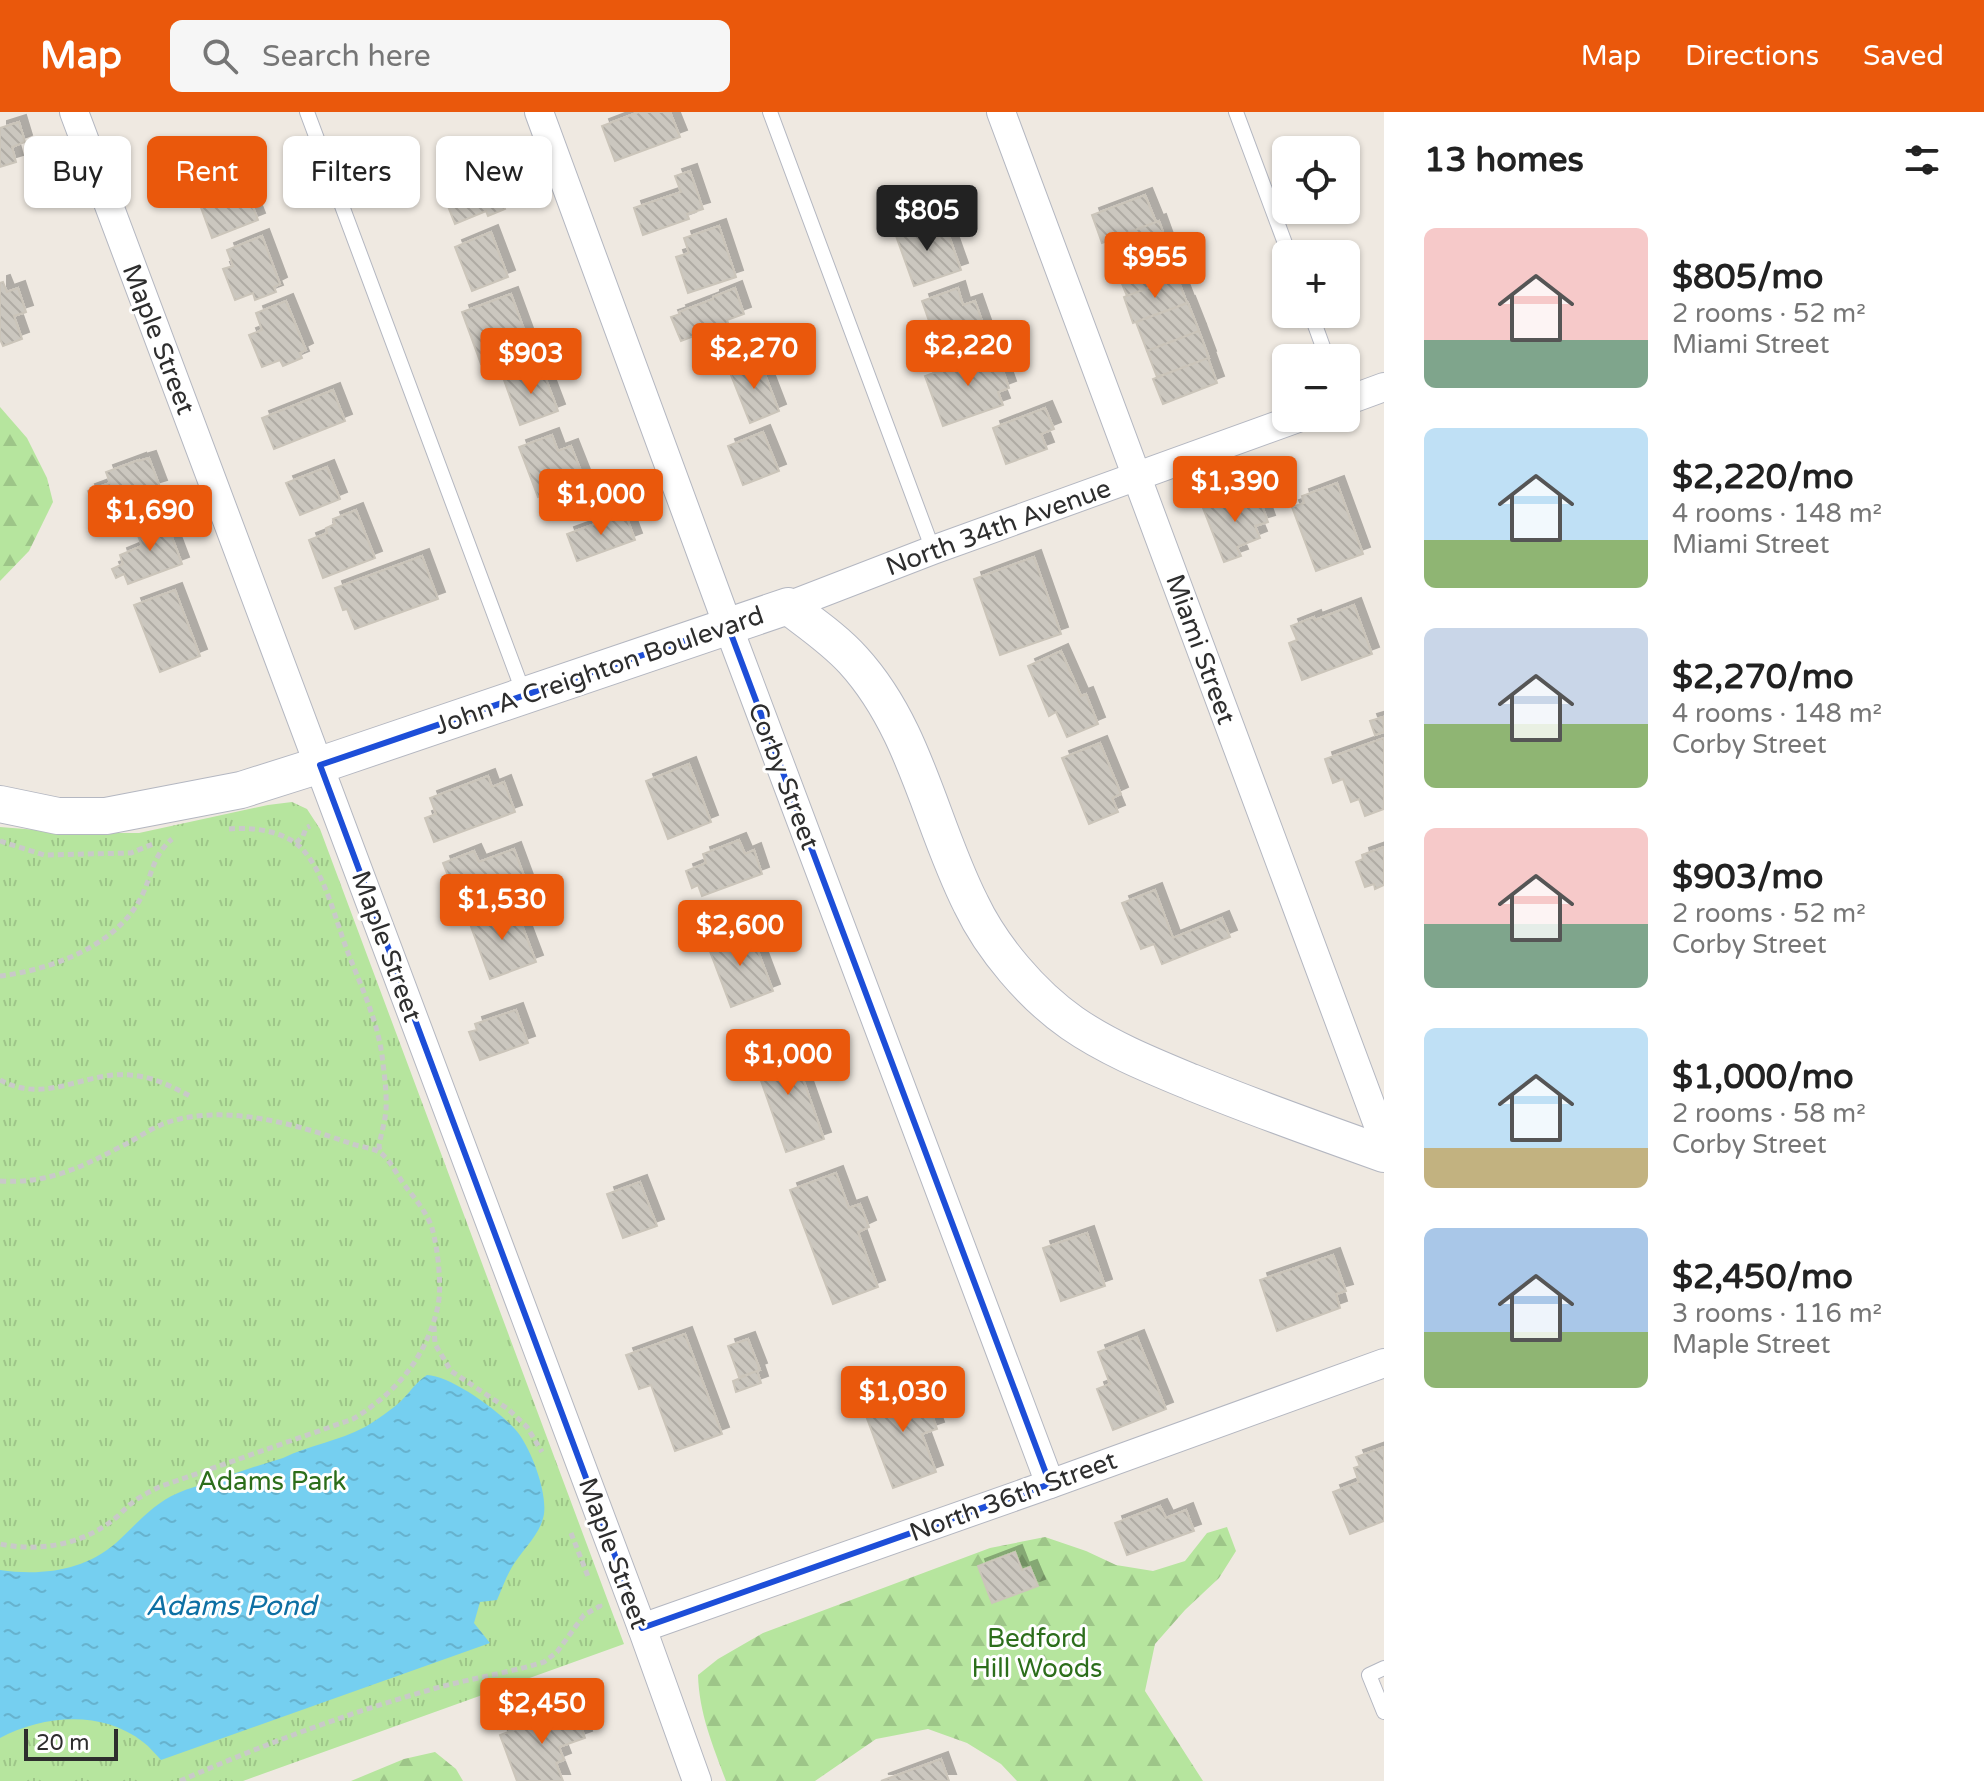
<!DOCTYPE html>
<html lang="en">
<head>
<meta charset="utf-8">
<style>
  body { margin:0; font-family:"Varela Round",sans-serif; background:#f6f6f6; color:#222; height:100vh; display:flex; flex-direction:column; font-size:30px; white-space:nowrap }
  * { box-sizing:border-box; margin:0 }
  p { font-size:26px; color:#767676 }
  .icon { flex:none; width:44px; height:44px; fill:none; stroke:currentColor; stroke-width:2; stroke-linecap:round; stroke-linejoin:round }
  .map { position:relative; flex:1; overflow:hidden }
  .panel { display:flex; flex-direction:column; background:#fff; width:600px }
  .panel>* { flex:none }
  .top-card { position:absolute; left:24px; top:24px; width:760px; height:72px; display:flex; gap:16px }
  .controls { position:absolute; left:1272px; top:24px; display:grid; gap:16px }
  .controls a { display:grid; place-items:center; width:88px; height:88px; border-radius:12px; background:#fff; box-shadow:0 2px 6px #0004; font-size:40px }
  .scale { position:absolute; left:24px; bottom:20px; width:94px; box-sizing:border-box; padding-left:8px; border:4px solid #2e2e2e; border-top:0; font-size:22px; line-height:28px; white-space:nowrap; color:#2e2e2e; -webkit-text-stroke:6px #fff; paint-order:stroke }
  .price { position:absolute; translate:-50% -68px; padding:0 18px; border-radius:8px; background:#ea580c; color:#fff; font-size:26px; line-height:52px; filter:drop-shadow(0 2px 4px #0008) }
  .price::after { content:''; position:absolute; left:50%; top:48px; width:24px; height:18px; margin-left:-12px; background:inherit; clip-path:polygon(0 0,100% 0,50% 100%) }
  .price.current { background:#222; color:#fff }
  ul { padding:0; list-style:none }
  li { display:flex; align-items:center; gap:24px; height:200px; padding:0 40px }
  li span { display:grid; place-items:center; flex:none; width:224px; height:160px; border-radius:12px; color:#555 }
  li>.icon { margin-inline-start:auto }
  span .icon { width:96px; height:96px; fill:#fffc; stroke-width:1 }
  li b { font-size:34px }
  h2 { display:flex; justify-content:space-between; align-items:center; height:96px; padding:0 40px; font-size:34px }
  .chip { padding:0 28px; border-radius:12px; background:#fff; box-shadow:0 2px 6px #0004; font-size:28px; line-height:72px }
  .chip.current { background:#ea580c; color:#fff }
  header { display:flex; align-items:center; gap:48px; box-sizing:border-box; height:112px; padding:0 40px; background:#ea580c; color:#fff }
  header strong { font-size:38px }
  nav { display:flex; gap:44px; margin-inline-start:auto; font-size:28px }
  .search { width:560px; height:72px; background:#f6f6f6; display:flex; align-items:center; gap:20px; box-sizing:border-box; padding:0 28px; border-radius:12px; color:#767676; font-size:30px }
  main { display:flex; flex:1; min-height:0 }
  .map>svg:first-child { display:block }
  .grass { fill:url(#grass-tufts) }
  .forest { fill:url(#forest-firs) }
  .water { fill:url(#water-ripples) }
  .building { fill:url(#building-back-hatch); stroke:#cbc5ba; stroke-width:2; filter:url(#shadow) }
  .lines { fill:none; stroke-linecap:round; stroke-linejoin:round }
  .service-casing { stroke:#b4b7c1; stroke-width:16 }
  .minor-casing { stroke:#b4b7c1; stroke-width:30 }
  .tertiary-casing { stroke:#b4b7c1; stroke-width:38 }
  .path { stroke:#c9c9c9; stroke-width:5; stroke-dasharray:6 4; stroke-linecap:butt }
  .service { stroke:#fff; stroke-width:14 }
  .minor { stroke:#fff; stroke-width:28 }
  .tertiary { stroke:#fff; stroke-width:36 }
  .marked { fill:none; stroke:#1d4ed8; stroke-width:6; stroke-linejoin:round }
  .labels { text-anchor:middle; stroke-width:6; stroke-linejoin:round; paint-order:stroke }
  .street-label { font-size:26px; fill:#2e2e2e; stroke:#fff }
  .park-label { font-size:26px; fill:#2c6e1b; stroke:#fff }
  .water-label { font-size:28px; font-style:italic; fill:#0d6fa3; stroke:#fff }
</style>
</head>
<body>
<header>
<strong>Map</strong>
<div class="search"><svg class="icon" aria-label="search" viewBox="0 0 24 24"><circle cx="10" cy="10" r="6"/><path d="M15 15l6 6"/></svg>Search here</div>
<nav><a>Map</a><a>Directions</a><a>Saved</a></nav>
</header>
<main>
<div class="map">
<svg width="1384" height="1669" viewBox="0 0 1384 1669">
  <defs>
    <pattern id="grass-tufts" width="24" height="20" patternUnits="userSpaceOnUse" patternTransform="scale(2)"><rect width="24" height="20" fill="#b6e59e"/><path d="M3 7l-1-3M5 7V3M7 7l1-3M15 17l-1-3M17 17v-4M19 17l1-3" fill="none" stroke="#9dc588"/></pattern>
    <pattern id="forest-firs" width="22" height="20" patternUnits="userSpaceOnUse" patternTransform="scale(2)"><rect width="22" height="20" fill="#b6e59e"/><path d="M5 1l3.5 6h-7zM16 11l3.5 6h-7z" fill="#9dc588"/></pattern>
    <pattern id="water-ripples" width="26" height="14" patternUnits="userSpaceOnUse" patternTransform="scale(2)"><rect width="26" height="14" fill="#75cff0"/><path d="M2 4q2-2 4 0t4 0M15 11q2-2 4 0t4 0" fill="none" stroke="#66b2ce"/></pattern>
    <pattern id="building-back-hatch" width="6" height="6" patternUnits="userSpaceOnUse" patternTransform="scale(2)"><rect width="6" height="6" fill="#cbc7bf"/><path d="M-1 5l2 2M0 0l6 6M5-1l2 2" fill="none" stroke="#afaba4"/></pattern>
    <filter id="shadow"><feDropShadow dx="7" dy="-7" stdDeviation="0" flood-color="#0004"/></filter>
  </defs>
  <rect width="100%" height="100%" fill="#efe9e1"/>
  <path class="grass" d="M 292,690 L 307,697 L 320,717 L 624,1532 L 243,1669 L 0,1669 L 0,715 L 74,721 L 139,721 L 268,693 Z"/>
  <g class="forest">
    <path d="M 0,295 L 27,326 L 47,366 L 53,390 L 29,439 L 0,469 Z"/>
    <path d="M 1227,1415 L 1236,1439 L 1219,1466 L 1185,1498 L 1155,1532 L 1145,1579 L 1203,1669 L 1017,1669 L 1001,1652 L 967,1631 L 928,1617 L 876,1627 L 815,1669 L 726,1669 C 713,1634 699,1601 698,1563 L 718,1547 L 763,1521 L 990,1436 L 1045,1425 L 1086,1439 L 1116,1453 L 1153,1459 L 1185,1449 L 1207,1421 Z"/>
    <path d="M 435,1640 L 456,1657 L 463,1669 L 351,1669 L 404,1647 Z"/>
  </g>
  <path class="water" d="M 427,1263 C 452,1264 504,1302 519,1322 C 532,1340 547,1380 544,1402 C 541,1422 522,1438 512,1455 C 506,1465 502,1477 497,1488 L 480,1490 L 474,1511 L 490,1531 L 161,1648 C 155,1642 150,1635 143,1630 C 102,1598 44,1603 0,1626 L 0,1458 C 41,1464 84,1459 116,1431 C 136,1413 152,1392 178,1381 C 189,1376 201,1373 213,1369 C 236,1361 259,1353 283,1346 C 309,1333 339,1329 365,1315 C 377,1308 391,1298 401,1289 C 410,1280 416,1270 427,1263 Z"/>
  <g class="building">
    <path d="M 639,0 L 670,0 L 680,25 L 615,49 L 602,14 Z"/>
    <path d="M 19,10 L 25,30 L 12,35 L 16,50 L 0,55 L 0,16 Z"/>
    <path d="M 482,38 L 505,97 L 488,104 L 486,99 L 455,112 L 440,74 L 464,64 L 457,48 Z"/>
    <path d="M 238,57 L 258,108 L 212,126 L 199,90 L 210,86 L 205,70 Z"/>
    <path d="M 690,59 L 703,97 L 687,102 L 689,107 L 643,123 L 634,96 L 681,80 L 675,64 Z"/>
    <path d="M 1145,83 L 1156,110 L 1102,131 L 1092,103 Z"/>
    <path d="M 931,108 L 937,126 L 948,121 L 961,158 L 914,174 L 895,121 Z"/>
    <path d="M 1159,109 L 1169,137 L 1116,157 L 1106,129 Z"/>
    <path d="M 719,114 L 736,165 L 688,181 L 676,145 L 689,141 L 684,126 Z"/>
    <path d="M 491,120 L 508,165 L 472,179 L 455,135 Z"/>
    <path d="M 262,124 L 280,172 L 274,175 L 276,180 L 255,188 L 253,181 L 235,188 L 223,157 L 233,154 L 227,138 Z"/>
    <path d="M 1169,137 L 1180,164 L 1127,184 L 1116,157 Z"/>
    <path d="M 1177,165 L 1187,191 L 1133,211 L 1124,185 Z"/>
    <path d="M 3,170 L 7,180 L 18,176 L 26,200 L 14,204 L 22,227 L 3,234 L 0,227 L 0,171 Z"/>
    <path d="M 735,176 L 744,202 L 727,208 L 728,211 L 681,229 L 671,205 L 680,202 L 679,200 L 713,187 L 713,185 Z"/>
    <path d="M 958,176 L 963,193 L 975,189 L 988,226 L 941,243 L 922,189 Z"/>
    <path d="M 511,182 L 530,234 L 481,252 L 462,200 Z"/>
    <path d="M 286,189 L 306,238 L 300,241 L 302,246 L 283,254 L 280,248 L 262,255 L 249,223 L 262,218 L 256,201 Z"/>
    <path d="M 1188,191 L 1199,219 L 1147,239 L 1136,210 Z"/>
    <path d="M 1199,219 L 1209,246 L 1157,265 L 1147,239 Z"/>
    <path d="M 738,222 L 743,236 L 722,243 L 717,229 Z"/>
    <path d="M 996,239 L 1009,276 L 998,280 L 1003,293 L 943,314 L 925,264 Z"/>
    <path d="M 1208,246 L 1217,271 L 1163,292 L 1153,267 Z"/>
    <path d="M 759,247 L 779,299 L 750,311 L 729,258 Z"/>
    <path d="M 541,254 L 558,299 L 520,313 L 504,268 Z"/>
    <path d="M 333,278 L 345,309 L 274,337 L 262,306 Z"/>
    <path d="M 1045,296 L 1054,317 L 1041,322 L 1047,337 L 1006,352 L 993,316 Z"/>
    <path d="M 763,320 L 779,359 L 743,373 L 728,334 Z"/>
    <path d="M 552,323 L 558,339 L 571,334 L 584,367 L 538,385 L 519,335 Z"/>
    <path d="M 149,346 L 160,375 L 150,378 L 152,382 L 98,403 L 88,379 L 110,371 L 106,360 L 139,348 L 139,349 Z"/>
    <path d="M 327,355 L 340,387 L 300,403 L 286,371 Z"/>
    <path d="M 1337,371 L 1363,442 L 1316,459 L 1292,395 L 1304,391 L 1302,384 Z"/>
    <path d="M 1246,379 L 1251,395 L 1261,391 L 1268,410 L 1255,414 L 1260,426 L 1237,435 L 1241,444 L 1224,450 L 1203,396 Z"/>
    <path d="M 356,398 L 375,446 L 323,466 L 309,428 L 327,421 L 326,416 L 335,412 L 333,407 Z"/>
    <path d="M 625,401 L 635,428 L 577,449 L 567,422 Z"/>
    <path d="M 164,404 L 182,452 L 128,472 L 124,462 L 116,466 L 112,457 L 123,452 L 120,443 L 142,434 L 135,416 Z"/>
    <path d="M 422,444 L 438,487 L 355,517 L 347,497 L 343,498 L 335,476 Z"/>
    <path d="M 1034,445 L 1061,522 L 1000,543 L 974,467 Z"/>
    <path d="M 175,478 L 200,544 L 160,560 L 134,493 Z"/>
    <path d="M 1354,493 L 1372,542 L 1302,568 L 1289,531 L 1297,528 L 1291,514 L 1314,505 L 1315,508 Z"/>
    <path d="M 1061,539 L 1081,584 L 1086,582 L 1098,612 L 1067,625 L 1056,600 L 1049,604 L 1028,554 Z"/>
    <path d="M 1383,605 L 1384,620 L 1375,623 L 1370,609 Z"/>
    <path d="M 1384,626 L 1384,697 L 1365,704 L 1359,687 L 1351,690 L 1343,667 L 1333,671 L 1325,647 Z"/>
    <path d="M 1100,631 L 1121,682 L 1112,686 L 1118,700 L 1089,712 L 1062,646 Z"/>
    <path d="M 689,652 L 711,710 L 668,727 L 646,669 Z"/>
    <path d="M 488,664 L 492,675 L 504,670 L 515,700 L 434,730 L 425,706 L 436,702 L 430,686 Z"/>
    <path d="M 739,728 L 745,742 L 754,738 L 762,762 L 702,784 L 698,773 L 692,776 L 686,759 L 706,751 L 703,742 Z"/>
    <path d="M 1384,735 L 1384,773 L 1375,777 L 1374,772 L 1365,775 L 1356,750 L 1363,747 L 1362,743 Z"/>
    <path d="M 514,737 L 528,775 L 469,796 L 462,776 L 454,779 L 443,751 L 474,739 L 479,750 Z"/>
    <path d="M 1155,778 L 1173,826 L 1222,806 L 1230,825 L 1162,852 L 1154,832 L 1141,837 L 1122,791 Z"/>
    <path d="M 514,792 L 536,850 L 490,867 L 469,809 Z"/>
    <path d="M 750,818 L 773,879 L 731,895 L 708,834 Z"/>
    <path d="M 516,898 L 528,931 L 480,948 L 469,920 L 477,918 L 475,912 Z"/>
    <path d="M 790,930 L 824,1027 L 786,1040 L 752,943 Z"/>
    <path d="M 836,1061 L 849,1096 L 860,1092 L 869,1115 L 858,1120 L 878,1175 L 833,1192 L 790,1078 Z"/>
    <path d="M 640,1070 L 657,1114 L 623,1126 L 607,1082 Z"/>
    <path d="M 1087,1121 L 1105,1174 L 1061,1189 L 1043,1136 Z"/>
    <path d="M 1333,1143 L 1346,1179 L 1336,1182 L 1340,1196 L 1277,1219 L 1260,1168 Z"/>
    <path d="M 685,1222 L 722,1322 L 675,1339 L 651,1273 L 639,1277 L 626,1243 Z"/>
    <path d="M 1137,1225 L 1166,1297 L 1113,1318 L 1097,1277 L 1110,1272 L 1098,1240 Z"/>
    <path d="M 748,1227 L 760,1258 L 739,1265 L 728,1234 Z"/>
    <path d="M 757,1259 L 761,1271 L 736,1280 L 733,1269 Z"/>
    <path d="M 920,1271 L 937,1317 L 922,1322 L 936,1360 L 893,1376 L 862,1293 Z"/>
    <path d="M 1384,1335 L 1384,1409 L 1350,1422 L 1333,1380 L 1359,1370 L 1354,1356 L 1360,1354 L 1356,1345 Z"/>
    <path d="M 1160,1394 L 1166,1406 L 1186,1398 L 1194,1419 L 1127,1443 L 1115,1411 Z"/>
    <path d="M 1015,1440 L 1022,1458 L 1030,1455 L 1038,1474 L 992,1491 L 978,1454 Z"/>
    <path d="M 574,1596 L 585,1626 L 559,1635 L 564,1648 L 556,1651 L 563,1669 L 517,1669 L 500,1623 Z"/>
    <path d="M 941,1647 L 949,1669 L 881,1669 Z"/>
  </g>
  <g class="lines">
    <defs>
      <g id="service">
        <path d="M 307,0 L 524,582"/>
        <path d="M 770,0 L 933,438"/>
        <path d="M 1236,0 L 1289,142"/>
        <path d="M 1311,202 L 1327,246"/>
        <path d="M 1384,1556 L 1369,1563 L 1384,1600"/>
      </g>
      <g id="minor">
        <path d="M 74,0 L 642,1516 L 697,1669"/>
        <path d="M 539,0 L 728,514 L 1050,1372"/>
        <path d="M 1001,0 L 1384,1029"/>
        <path d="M 1346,289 L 1384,275"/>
        <path d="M 788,494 L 933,438 L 1298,306"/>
        <path d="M 642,1516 L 1050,1372 L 1384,1251"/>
      </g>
      <path id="tertiary" d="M 0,692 L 58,704 L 106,704 L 241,678 L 320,653 L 788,494 C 810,511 834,527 853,548 C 916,617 930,711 971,792 C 992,836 1032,883 1072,911 C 1108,936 1150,953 1191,970 C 1255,996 1319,1019 1384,1042"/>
    </defs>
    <use href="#service" class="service-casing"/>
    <use href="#minor" class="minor-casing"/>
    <use href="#tertiary" class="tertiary-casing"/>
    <g class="path">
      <path d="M 229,717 C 251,715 276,718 294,730 C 322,749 335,807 347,838 C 360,872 377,907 382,943 C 384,960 387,980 386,998 C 385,1010 381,1022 379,1034 L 380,1039"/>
      <path d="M 0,729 L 44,743 L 131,741 L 153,732"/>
      <path d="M 296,731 L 303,724 L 306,716 L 310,714"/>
      <path d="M 0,864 C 49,858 111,836 138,791 C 152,768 150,746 172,727"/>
      <path d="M 0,968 C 46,993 84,959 130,963 C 151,964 171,974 190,984"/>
      <path d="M 0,1069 C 47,1072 80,1056 120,1035 C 135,1028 148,1018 163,1012 C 221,990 296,1012 352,1032 C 361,1035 374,1036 381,1041 C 391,1049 398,1065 406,1075 C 416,1088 427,1101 432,1116 C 438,1137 442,1174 438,1194 C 426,1246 397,1280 353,1307 L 159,1375 C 150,1380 140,1384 132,1391 C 125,1396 120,1403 113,1408 C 81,1433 39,1440 0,1432"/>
      <path d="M 434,1214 L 435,1232 L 451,1259 L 508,1297 L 527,1315 L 542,1340"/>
      <path d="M 571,1421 L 589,1467"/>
      <path d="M 180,1669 C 260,1634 342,1603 426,1579 C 465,1567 505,1562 544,1550 L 557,1540 L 584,1503 L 600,1494 L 599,1491"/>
    </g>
    <use href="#service" class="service"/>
    <use href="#minor" class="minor"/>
    <use href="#tertiary" class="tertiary"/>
  </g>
  <path class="marked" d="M 728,514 L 1050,1372 L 642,1516 L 320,653 Z"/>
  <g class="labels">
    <g class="street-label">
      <text transform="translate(159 227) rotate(69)" y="9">Maple Street</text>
      <text transform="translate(998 415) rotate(-20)" y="9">North 34th Avenue</text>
      <text transform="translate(1201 537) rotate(70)" y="9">Miami Street</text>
      <text transform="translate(599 558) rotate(-19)" y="9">John A Creighton Boulevard</text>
      <text transform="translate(784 664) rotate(69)" y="9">Corby Street</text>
      <text transform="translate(387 834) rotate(70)" y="9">Maple Street</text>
      <text transform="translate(1013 1384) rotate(-20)" y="9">North 36th Street</text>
      <text transform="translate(614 1441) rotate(70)" y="9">Maple Street</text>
    </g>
    <g class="park-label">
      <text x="272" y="1378">Adams Park</text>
      <text x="1037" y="1535">Bedford<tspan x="1037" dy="30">Hill Woods</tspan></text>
    </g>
    <g class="water-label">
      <text x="231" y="1503">Adams Pond</text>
    </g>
  </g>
</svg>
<div class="controls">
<a><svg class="icon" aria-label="locate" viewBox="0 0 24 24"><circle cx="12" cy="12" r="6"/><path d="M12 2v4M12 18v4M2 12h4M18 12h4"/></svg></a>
<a>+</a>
<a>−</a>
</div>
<div class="scale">20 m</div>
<b class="price current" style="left:927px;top:141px">$805</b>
<b class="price" style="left:1155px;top:188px">$955</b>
<b class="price" style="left:968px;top:276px">$2,220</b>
<b class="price" style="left:754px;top:279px">$2,270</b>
<b class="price" style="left:531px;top:284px">$903</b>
<b class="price" style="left:1235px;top:412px">$1,390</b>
<b class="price" style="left:601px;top:425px">$1,000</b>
<b class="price" style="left:150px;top:441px">$1,690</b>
<b class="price" style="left:502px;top:830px">$1,530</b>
<b class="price" style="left:740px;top:856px">$2,600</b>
<b class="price" style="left:788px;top:985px">$1,000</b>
<b class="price" style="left:903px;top:1322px">$1,030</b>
<b class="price" style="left:542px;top:1634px">$2,450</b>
<div class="top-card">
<a class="chip">Buy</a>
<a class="chip current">Rent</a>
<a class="chip">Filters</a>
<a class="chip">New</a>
</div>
</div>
<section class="panel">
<h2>13 homes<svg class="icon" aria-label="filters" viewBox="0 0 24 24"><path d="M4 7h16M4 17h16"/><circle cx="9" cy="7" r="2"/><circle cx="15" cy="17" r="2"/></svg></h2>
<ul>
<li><span style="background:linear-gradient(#f6c9c9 70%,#7fa58c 0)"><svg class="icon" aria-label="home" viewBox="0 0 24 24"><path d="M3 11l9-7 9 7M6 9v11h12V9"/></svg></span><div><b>$805/mo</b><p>2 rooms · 52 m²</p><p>Miami Street</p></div></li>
<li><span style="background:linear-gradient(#bfe0f5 70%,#8fb573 0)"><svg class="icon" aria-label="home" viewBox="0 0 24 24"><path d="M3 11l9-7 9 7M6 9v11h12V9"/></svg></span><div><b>$2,220/mo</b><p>4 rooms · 148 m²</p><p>Miami Street</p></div></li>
<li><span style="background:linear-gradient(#c9d6e8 60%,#8fb573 0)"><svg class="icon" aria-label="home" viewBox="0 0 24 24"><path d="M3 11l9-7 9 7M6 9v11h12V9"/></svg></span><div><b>$2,270/mo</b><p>4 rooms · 148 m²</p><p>Corby Street</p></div></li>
<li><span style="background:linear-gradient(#f6c9c9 60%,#7fa58c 0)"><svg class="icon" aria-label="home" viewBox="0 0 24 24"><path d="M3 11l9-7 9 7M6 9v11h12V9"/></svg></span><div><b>$903/mo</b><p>2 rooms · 52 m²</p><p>Corby Street</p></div></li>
<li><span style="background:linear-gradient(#bfe0f5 75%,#c2b280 0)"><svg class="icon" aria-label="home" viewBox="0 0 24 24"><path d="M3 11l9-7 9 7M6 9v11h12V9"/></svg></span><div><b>$1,000/mo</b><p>2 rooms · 58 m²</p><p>Corby Street</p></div></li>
<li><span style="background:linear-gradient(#a9c7e8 65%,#8fb573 0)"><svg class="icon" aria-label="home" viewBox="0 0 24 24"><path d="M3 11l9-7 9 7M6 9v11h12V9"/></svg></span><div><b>$2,450/mo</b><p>3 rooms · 116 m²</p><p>Maple Street</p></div></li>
</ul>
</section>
</main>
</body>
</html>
